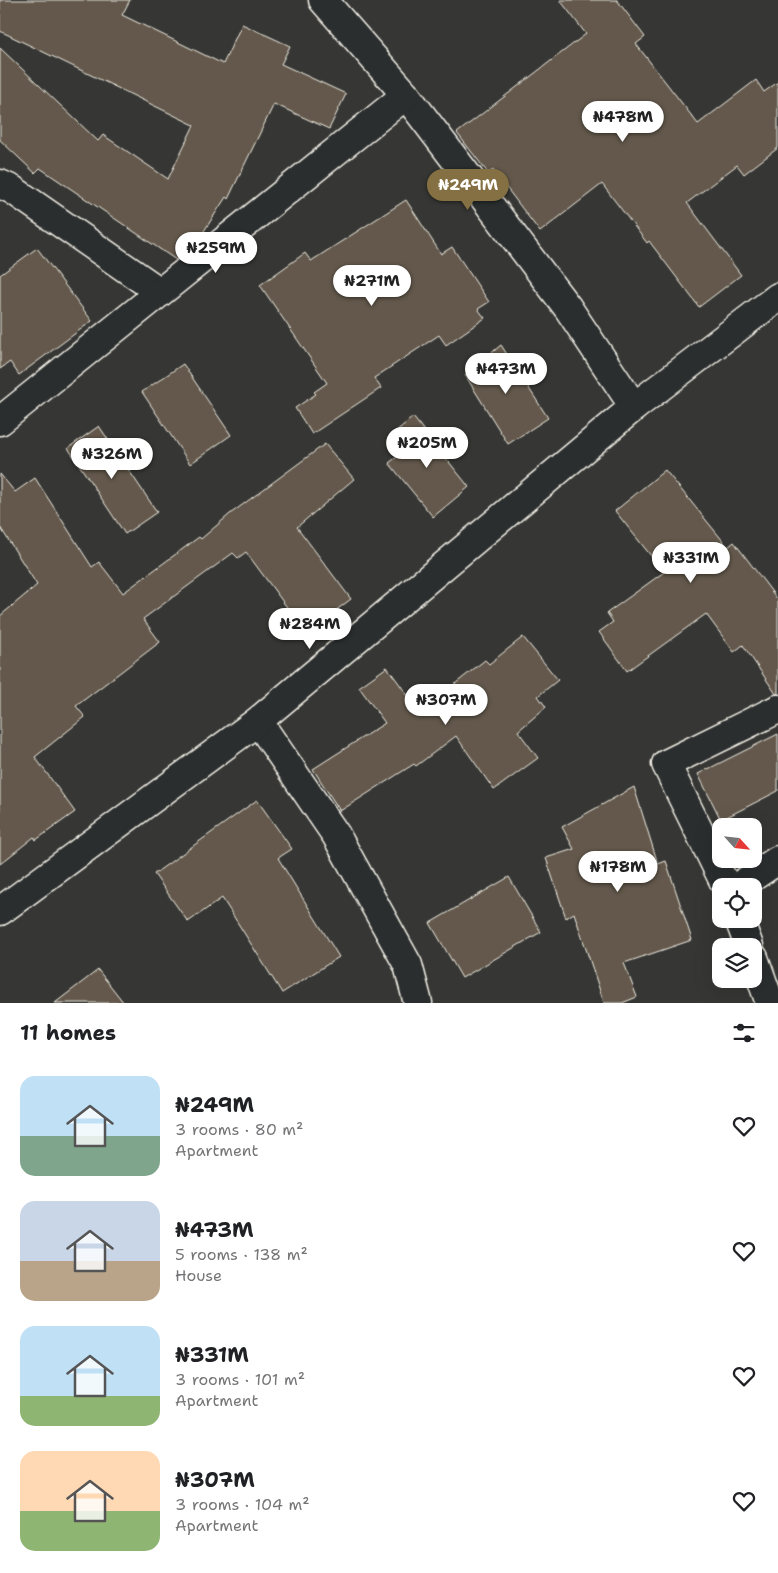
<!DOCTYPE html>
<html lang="en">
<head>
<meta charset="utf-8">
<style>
  body { margin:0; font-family:"Shantell Sans",sans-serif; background:#f2f2f2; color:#202124; height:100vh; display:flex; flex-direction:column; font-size:19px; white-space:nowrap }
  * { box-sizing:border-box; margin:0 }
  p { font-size:16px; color:#757577 }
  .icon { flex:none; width:28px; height:28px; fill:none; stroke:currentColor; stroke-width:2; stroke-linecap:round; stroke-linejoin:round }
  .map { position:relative; height:1003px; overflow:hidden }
  .drawer { display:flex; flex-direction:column; background:#fff; flex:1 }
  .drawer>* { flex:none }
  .needle { width:32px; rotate:117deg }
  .controls { position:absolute; left:712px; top:818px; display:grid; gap:10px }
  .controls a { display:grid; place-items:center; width:50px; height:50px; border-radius:10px; background:#fff; box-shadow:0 5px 20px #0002; font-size:25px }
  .price { position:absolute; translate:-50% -42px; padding:0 11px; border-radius:18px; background:#fff; color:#222; font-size:16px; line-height:32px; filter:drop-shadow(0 1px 2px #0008) }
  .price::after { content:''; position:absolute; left:50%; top:30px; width:15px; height:11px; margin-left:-8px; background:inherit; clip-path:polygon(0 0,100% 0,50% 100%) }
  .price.selected { background:#847042; color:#fff }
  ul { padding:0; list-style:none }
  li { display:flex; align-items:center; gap:15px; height:125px; padding:0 20px }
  li span { display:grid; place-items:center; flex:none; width:140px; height:100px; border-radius:15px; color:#555 }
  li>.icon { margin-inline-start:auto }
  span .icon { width:60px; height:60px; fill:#fffc; stroke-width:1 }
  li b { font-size:21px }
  h2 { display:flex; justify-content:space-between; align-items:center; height:60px; padding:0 20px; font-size:21px }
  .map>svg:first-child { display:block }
  .building { fill:#64594b; stroke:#f4f1e8 }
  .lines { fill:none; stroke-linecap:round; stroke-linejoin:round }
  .minor-casing { stroke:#f4f1e8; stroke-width:31 }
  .minor { stroke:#2a2d2e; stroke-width:28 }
</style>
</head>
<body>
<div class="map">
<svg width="778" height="1003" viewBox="0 0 778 1003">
  <rect width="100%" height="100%" fill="#363634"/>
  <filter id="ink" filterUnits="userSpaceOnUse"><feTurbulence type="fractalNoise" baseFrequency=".02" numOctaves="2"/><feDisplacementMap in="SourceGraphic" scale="10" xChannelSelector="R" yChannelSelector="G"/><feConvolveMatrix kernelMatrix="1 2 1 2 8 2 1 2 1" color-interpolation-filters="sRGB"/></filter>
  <g filter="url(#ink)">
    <g class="building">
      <path d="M 0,0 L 130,0 L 122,15 L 223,64 L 242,24 L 290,46 L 281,64 L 346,94 L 329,129 L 274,104 L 228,199 L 226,197 L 195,245 L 176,260 L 40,168 L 35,173 L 0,140 L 0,48 L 98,141 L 103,135 L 168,179 L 194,125 L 0,31 Z"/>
      <path d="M 560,0 L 617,0 L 645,37 L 636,44 L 698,124 L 756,80 L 764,92 L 778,82 L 778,148 L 744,174 L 737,165 L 687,203 L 741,275 L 699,307 L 649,241 L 647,243 L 602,184 L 540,232 L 493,170 L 488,173 L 457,133 L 586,34 Z"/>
      <path d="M 406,200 L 441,254 L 452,247 L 489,302 L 478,309 L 485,318 L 446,345 L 439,335 L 374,378 L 381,388 L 312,434 L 295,408 L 316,394 L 314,392 L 327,383 L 260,285 L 305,253 L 311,261 Z"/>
      <path d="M 37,248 L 92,321 L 19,375 L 10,362 L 0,369 L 0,275 Z"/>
      <path d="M 501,345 L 548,418 L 508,444 L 465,375 Z"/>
      <path d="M 183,364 L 231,435 L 190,464 L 142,392 Z"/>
      <path d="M 413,417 L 469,487 L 433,517 L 389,463 L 407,449 L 394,433 Z"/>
      <path d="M 99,426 L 157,512 L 125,534 L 68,448 Z"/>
      <path d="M 325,444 L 354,479 L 297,527 L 351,599 L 306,633 L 246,552 L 238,558 L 233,553 L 143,619 L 160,642 L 76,706 L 85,717 L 35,757 L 75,812 L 36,840 L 34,837 L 0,864 L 0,616 L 37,585 L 0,527 L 0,474 L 15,492 L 35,478 L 92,567 L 99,562 L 123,593 L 199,537 L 201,539 L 230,514 Z"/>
      <path d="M 665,470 L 728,547 L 734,542 L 778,600 L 778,694 L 776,694 L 743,645 L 734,652 L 706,614 L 627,671 L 599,632 L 613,622 L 607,613 L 664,572 L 615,511 Z"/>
      <path d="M 523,637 L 558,680 L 538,696 L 546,707 L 518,731 L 538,758 L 494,790 L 456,736 L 416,766 L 414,764 L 340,811 L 313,769 L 385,723 L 359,687 L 387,667 L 420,712 L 485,660 L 489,664 Z"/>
      <path d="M 778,734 L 778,791 L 721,820 L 698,774 Z"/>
      <path d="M 634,787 L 658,864 L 666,861 L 692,940 L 624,963 L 637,997 L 622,1003 L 604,1003 L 574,913 L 566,918 L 546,858 L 574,849 L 562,827 Z"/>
      <path d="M 257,800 L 292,849 L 278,858 L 339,957 L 282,993 L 222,898 L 188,922 L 154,874 Z"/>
      <path d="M 509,877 L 541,932 L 462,978 L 430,923 Z"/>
      <path d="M 98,970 L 124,1003 L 55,1003 Z"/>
    </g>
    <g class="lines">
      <defs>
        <g id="minor">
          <path d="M 323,0 L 406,95 L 568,308 L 634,407"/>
          <path d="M 0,184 L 13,190 L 160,292"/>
          <path d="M 0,421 L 406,95"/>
          <path d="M 258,721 L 336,835 L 408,965 L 418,1003"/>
          <path d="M 726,886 L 666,764 L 778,709"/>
          <path d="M 739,886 L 778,860"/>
          <path d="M 0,911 L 258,721 L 634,407 L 778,297"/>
          <path d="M 739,919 L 749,946"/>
          <path d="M 754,958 L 770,1003"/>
        </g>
      </defs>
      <use href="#minor" class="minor-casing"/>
      <use href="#minor" class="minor"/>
    </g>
  </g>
</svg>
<div class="controls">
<a><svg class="needle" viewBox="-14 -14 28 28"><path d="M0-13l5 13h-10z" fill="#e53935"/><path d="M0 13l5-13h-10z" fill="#757577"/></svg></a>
<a><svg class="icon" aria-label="locate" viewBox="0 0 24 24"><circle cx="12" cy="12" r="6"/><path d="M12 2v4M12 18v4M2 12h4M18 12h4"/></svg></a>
<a><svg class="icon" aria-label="layers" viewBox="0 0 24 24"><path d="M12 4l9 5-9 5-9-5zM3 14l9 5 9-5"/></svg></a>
</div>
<b class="price" style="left:623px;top:143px">₦478M</b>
<b class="price selected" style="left:468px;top:211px">₦249M</b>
<b class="price" style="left:216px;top:274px">₦259M</b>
<b class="price" style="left:372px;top:307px">₦271M</b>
<b class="price" style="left:506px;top:395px">₦473M</b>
<b class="price" style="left:427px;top:469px">₦205M</b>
<b class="price" style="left:112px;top:480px">₦326M</b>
<b class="price" style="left:691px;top:584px">₦331M</b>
<b class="price" style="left:310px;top:650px">₦284M</b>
<b class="price" style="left:446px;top:726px">₦307M</b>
<b class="price" style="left:618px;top:893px">₦178M</b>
</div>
<section class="drawer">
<h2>11 homes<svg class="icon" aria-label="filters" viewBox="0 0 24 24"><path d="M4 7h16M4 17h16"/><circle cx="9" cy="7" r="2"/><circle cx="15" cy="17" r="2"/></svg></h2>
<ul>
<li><span style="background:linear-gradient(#bfe0f5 60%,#7fa58c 0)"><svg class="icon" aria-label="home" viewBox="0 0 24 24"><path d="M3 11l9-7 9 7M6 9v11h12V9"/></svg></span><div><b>₦249M</b><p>3 rooms · 80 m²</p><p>Apartment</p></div><svg class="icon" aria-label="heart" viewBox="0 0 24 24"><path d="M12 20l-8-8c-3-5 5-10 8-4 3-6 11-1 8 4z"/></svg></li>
<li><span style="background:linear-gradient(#c9d6e8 60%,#b9a48a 0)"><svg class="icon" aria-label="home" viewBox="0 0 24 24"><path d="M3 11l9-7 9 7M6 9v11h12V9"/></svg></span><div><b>₦473M</b><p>5 rooms · 138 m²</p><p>House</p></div><svg class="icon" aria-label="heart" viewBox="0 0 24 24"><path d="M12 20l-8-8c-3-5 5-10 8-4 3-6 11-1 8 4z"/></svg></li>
<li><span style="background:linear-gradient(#bfe0f5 70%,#8fb573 0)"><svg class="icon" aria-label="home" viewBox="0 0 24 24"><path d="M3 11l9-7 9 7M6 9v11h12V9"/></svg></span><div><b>₦331M</b><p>3 rooms · 101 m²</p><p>Apartment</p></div><svg class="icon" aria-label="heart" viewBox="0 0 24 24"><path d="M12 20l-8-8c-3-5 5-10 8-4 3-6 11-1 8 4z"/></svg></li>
<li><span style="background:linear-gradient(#ffd9b3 60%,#8fb573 0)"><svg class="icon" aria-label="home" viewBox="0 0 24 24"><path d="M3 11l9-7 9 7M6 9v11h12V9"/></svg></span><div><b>₦307M</b><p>3 rooms · 104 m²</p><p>Apartment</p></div><svg class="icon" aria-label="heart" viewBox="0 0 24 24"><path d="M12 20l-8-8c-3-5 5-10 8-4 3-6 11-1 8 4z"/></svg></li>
</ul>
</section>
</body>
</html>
